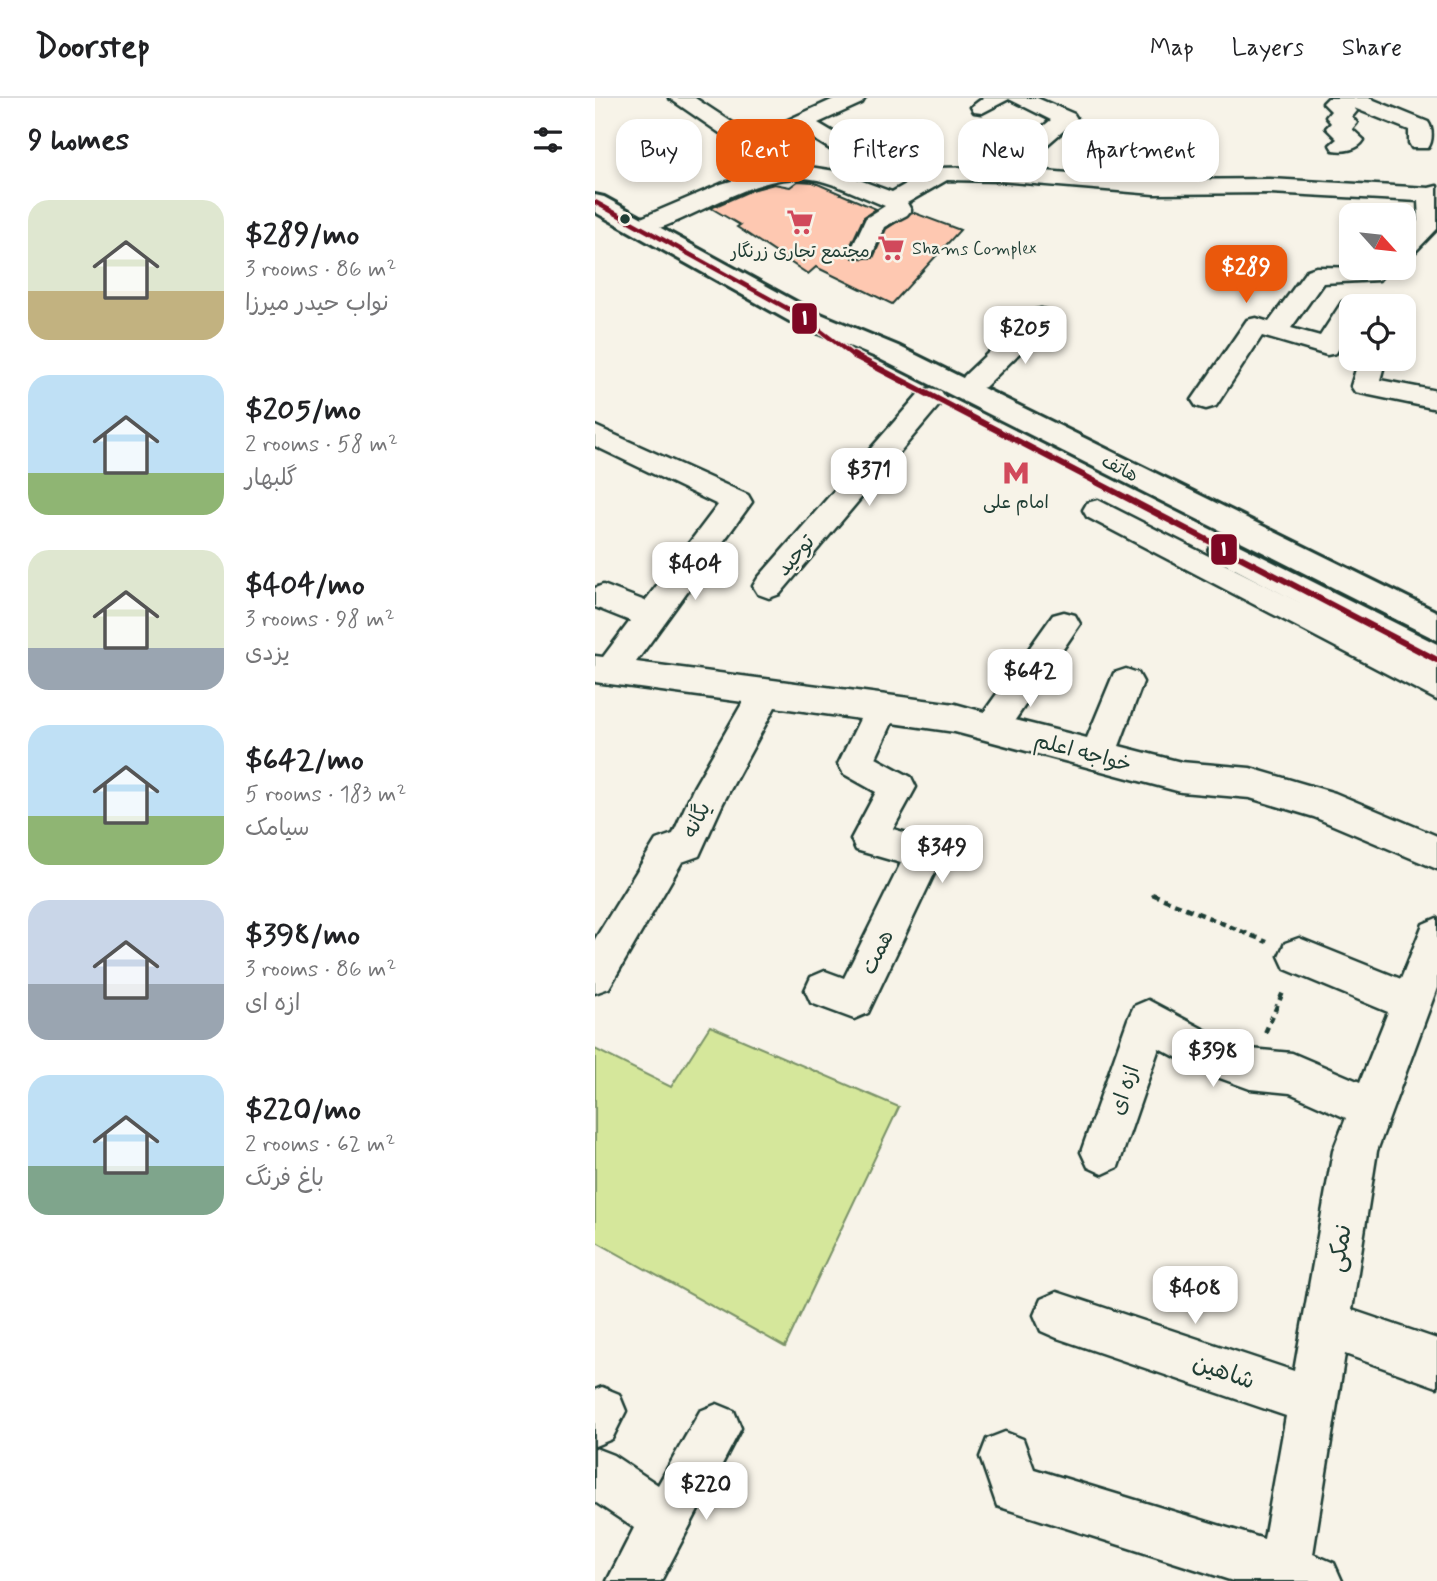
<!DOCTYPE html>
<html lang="en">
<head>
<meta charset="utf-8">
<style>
  body { margin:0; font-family:Mynerve,"Playpen Sans Arabic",sans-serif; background:#f6f6f6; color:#202124; height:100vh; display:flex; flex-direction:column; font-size:26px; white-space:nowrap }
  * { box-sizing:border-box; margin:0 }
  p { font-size:23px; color:#757577 }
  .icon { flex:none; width:38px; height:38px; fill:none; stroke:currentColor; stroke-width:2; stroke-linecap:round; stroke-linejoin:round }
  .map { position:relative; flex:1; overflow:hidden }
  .side { display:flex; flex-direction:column; background:#fff; width:595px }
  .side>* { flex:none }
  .banner { position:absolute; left:21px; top:21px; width:665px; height:63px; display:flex; gap:14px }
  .needle { width:46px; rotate:117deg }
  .tools { position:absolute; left:744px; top:105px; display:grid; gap:14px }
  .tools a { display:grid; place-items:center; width:77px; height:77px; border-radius:14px; background:#fff; box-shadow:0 4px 10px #0003; font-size:35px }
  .price { position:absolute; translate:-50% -60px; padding:0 16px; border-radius:14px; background:#fff; color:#222; font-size:23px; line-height:46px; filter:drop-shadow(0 2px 4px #0008) }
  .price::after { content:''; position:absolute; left:50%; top:42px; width:21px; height:16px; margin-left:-10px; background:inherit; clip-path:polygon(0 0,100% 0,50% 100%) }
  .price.on { background:#ea580c; color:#fff }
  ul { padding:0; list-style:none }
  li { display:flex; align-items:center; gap:21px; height:175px; padding:0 28px }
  li span { display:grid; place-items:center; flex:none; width:196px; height:140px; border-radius:21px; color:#555 }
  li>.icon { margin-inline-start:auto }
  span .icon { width:84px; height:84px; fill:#fffc; stroke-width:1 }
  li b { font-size:30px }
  h2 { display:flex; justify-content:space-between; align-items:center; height:84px; padding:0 28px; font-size:30px }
  .tag { padding:0 24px; border-radius:21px; background:#fff; box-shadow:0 4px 10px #0003; font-size:24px; line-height:63px }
  .tag.on { background:#ea580c; color:#fff }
  header { display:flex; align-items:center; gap:42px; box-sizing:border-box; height:98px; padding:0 35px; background:#fff; border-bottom:2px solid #e0e0e0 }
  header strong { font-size:33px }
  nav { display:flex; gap:38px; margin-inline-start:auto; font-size:24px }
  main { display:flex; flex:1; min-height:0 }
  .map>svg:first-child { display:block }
  .green { fill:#d5e79b; stroke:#7a9268; stroke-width:2 }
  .building { fill:#fec8b1; stroke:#1f3d34; stroke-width:2 }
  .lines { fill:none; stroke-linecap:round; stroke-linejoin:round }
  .street-casing { stroke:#1f3d34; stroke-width:5 }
  .primary-casing { stroke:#1f3d34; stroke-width:6 }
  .path { stroke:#1f3d34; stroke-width:4.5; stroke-dasharray:7 5; stroke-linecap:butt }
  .street { fill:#f7f3e8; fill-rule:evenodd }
  .primary { fill:#f7f3e8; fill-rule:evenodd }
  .bus-1-far1-casing { stroke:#f7f3e8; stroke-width:8 }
  .bus-1-casing { stroke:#f7f3e8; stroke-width:10 }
  .bus-1-far1 { stroke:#7e0724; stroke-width:4.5 }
  .bus-1 { stroke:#7e0724; stroke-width:6 }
  .bus-dot { fill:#1f3d34; stroke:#f7f3e8; stroke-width:2.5 }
  .labels { text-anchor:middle; stroke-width:5; stroke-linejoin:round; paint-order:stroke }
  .far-poi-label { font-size:18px; fill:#1f3d34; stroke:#f7f3e8 }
  .far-street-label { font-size:18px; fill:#1f3d34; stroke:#f7f3e8 }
  .street-label { font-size:21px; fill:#1f3d34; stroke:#f7f3e8 }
  .near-street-label { font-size:24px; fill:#1f3d34; stroke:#f7f3e8 }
  .line-badge { stroke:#f7f3e8; stroke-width:2.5 }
  .badge-label { font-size:19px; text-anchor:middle; font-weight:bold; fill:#fff }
</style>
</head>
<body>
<header>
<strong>Doorstep</strong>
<nav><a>Map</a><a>Layers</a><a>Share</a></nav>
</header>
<main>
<section class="side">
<h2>9 homes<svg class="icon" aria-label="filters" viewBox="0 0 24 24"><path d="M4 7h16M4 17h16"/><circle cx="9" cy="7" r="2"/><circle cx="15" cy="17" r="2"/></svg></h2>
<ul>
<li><span style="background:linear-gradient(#dfe7d0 65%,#c2b280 0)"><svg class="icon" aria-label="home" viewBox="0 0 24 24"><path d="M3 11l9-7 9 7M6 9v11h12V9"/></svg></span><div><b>$289/mo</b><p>3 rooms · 86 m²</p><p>نواب حیدر میرزا</p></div></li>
<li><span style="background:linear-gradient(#bfe0f5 70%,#8fb573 0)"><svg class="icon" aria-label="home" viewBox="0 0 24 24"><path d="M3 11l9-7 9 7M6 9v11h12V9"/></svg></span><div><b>$205/mo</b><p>2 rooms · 58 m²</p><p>گلبهار</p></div></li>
<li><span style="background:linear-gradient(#dfe7d0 70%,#9aa5b1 0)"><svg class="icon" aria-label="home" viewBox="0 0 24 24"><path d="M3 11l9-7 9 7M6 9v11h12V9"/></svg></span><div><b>$404/mo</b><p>3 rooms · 98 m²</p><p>یزدی</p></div></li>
<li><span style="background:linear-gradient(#bfe0f5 65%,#8fb573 0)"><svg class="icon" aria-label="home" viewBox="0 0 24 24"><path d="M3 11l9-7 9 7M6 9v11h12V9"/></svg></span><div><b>$642/mo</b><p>5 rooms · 183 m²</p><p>سیامک</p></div></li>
<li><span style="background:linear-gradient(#c9d6e8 60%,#9aa5b1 0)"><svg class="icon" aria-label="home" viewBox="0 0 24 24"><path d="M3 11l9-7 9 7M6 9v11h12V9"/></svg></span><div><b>$398/mo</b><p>3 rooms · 86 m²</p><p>ازه ای</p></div></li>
<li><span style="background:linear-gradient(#bfe0f5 65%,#7fa58c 0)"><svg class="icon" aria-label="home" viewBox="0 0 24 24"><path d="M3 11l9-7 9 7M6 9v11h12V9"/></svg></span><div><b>$220/mo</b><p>2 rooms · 62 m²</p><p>باغ فرنگ</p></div></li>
</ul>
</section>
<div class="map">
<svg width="842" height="1483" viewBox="0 0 842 1483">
  <rect width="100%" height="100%" fill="#f7f3e8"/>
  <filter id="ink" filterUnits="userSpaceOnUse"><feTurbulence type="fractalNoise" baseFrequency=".0143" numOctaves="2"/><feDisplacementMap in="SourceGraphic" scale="14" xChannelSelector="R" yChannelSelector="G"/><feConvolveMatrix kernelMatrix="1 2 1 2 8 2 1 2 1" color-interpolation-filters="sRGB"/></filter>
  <g filter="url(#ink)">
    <path class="green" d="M 115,928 L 304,1009 L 190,1249 L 0,1143 L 0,951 L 76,989 Z"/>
    <path class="building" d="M 203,83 L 218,84 L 281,111 L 269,119 L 254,151 L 258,160 L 278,160 L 291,131 L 317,114 L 365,132 L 297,206 L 221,169 L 213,176 L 142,129 L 145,127 L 116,110 L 157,92 L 179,86 L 195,89 Z"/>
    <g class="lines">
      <defs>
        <g id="street">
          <path d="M 74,0 L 100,0 L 158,38 L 241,0 L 270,0 L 267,5 L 223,25 L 260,47 L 275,47 L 278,52 L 275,57 L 256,61 L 248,59 L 206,33 L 173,48 L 202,67 L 240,73 L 297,94 L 339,70 L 398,69 L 456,22 L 414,1 L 387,15 L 379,14 L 376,9 L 388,0 L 442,0 L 479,16 L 482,21 L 424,71 L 549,81 L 552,69 L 564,50 L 603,43 L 611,45 L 614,50 L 611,55 L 580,61 L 574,69 L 572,82 L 675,81 L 834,90 L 842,88 L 842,131 L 817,157 L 808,159 L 808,137 L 824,122 L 823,103 L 675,95 L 559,96 L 404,83 L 352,82 L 312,105 L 316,112 L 312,117 L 289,129 L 277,157 L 268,159 L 259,157 L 256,152 L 271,120 L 290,108 C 268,99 246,88 223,82 C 165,69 102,122 48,135 L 39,133 L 36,128 L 39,123 L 126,86 L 177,71 Z"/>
          <path d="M 733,0 L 774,0 L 833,24 C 838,31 838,43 833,50 L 817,50 L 814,45 L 814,32 L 759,10 L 762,13 L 757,19 L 762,25 L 757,31 L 769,42 C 763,52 749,54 738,52 L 735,47 L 742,41 L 731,30 L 736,25 L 731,19 L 736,13 L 728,5 Z"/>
          <path d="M 721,169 L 776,170 L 784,172 L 788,177 L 784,182 L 728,185 L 696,230 L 725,238 L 747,204 L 756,201 L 765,204 L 768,208 L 756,208 L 756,231 L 741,255 L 732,257 L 667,238 L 621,308 L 611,311 L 601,308 L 597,302 L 652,222 L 661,220 L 674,224 L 712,172 Z"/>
          <path d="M 446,211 L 455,213 L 459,219 L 455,225 L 390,289 L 380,292 L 370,289 L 366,283 L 370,277 L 437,213 Z"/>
          <path d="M 756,257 L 756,261 L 788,261 L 790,264 L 785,282 L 842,293 L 842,311 L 760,294 L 756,288 L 762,268 L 754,261 Z"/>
          <path d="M 336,290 L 346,293 L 350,299 L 346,305 L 185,496 L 174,500 L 163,496 L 158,488 L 163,480 L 326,293 Z"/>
          <path d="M 0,328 L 153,397 L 157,404 L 41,564 L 360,606 L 389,614 L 458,517 L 469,514 L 480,517 L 485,526 L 420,622 L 492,640 L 519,575 L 531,571 L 543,575 L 548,584 L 524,648 L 586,664 L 655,670 L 740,695 L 842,738 L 842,771 L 719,719 L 655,700 L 586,694 L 360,634 L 297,625 L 281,660 L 316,679 L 321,689 L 298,731 L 343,744 L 349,755 L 273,915 L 259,921 L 216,905 L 210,892 L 216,879 L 230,873 L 249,880 L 306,765 L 261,752 L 256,741 L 281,694 L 249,676 L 243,666 L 265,621 L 180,609 L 128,705 L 104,758 L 87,764 L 14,890 L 0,895 L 0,841 L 61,742 L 78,736 L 99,689 L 148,604 L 0,584 L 0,558 L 8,559 L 35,523 L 0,509 L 0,490 L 8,487 L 50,503 L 123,407 L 0,348 Z"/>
          <path d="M 503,402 L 842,574 L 842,602 L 492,419 L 488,412 L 492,405 Z"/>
          <path d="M 842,820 L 842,890 L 782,1053 L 757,1212 L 842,1241 L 842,1289 L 750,1256 L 718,1456 L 739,1465 L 747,1483 L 638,1483 L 402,1408 L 385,1359 L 392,1341 L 410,1334 L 428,1341 L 439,1371 L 669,1441 L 691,1318 L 462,1240 L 446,1233 L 439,1217 L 446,1201 L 462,1194 L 699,1273 L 738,1053 L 751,1020 L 695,995 L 655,991 L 611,975 L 564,950 L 523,1069 L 508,1076 L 493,1069 L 486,1054 L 533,921 L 539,908 L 553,902 L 623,939 L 655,951 L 697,955 L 765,984 L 793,914 L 690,871 L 684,858 L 690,845 L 704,840 L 806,881 L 828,826 Z"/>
          <path d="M 7,1289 L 24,1296 L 31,1313 L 17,1341 L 0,1348 L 0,1292 Z"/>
          <path d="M 122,1306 L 139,1313 L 146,1330 L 66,1483 L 12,1483 L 39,1430 L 0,1404 L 0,1350 L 18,1357 L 63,1387 L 105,1313 Z"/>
        </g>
        <g id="primary">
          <path d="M 0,97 L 9,99 L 216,212 L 303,248 L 842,514 L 842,542 L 283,260 L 196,224 L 0,114 Z"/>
          <path d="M 630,440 L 842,546 L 842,575 L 830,571 L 619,460 L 614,452 L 619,444 Z"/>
        </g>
      </defs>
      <use href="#street" class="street-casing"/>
      <use href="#primary" class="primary-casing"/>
      <g class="path">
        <path d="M 557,796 L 672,844"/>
        <path d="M 670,935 L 689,892"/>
      </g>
      <use href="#street" class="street"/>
      <use href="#primary" class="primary"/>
      <defs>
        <path id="bus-1-far1" d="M 0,104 L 206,218 L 260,259"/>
        <path id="bus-1" d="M 258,257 L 842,562"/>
      </defs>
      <use href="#bus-1-far1" class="bus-1-far1-casing"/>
      <use href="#bus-1" class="bus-1-casing"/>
      <use href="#bus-1-far1" class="bus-1-far1"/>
      <use href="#bus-1" class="bus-1"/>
    </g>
  </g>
  <defs>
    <symbol id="supermarket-bare" viewBox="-9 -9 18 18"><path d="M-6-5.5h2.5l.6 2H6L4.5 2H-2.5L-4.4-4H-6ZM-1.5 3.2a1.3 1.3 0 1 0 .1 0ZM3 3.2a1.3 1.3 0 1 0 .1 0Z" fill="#d1495b" stroke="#f7f3e8" stroke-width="2.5" paint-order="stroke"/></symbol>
    <symbol id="metro-bare" viewBox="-9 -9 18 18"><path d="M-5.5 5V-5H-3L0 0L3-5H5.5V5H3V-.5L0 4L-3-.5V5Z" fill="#d1495b" stroke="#f7f3e8" stroke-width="2.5" paint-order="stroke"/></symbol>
  </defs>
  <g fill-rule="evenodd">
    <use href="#supermarket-bare" x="186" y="105" width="38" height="38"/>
    <use href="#supermarket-bare" x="277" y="131" width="38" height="38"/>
    <use href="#metro-bare" x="402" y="356" width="38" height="38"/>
  </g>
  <circle class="bus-dot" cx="30" cy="121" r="6"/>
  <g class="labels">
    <g class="far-poi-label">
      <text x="317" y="156" text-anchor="start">Shams Complex</text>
      <text x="205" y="159">مجتمع تجاری زرنگار</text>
      <text x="421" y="410">امام علی</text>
    </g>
    <g class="far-street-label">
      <text transform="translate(525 370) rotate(27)" y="6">هاتف</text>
    </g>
    <g class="street-label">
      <text transform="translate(200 457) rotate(-49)" y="7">توحید</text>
      <text transform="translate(488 654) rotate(15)" y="7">خواجه اعلم</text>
      <text transform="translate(101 722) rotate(-63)" y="7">یگانه</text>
      <text transform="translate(282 854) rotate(-64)" y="7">همت</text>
      <text transform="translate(529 992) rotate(-71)" y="7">ازه ای</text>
    </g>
    <g class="near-street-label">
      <text transform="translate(744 1150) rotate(-80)" y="8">نمکی</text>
      <text transform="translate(629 1273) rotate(19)" y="8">شاهین</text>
    </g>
  </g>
  <g class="line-badge">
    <rect x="196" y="204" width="27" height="33" rx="7" fill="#7e0724"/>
    <rect x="615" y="435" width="28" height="33" rx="7" fill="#7e0724"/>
  </g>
  <g class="badge-label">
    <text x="210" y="227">۱</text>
    <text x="629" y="458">۱</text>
  </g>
</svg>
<div class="tools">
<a><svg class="needle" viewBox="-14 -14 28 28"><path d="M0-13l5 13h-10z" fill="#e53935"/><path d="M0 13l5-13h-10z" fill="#757577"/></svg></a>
<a><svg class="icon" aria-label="locate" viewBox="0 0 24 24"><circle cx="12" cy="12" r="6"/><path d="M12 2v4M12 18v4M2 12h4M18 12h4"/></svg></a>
</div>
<b class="price on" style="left:651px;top:207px">$289</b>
<b class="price" style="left:430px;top:268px">$205</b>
<b class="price" style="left:274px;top:410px">$371</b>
<b class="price" style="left:100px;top:504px">$404</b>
<b class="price" style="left:435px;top:611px">$642</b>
<b class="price" style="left:347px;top:787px">$349</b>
<b class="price" style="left:618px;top:991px">$398</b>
<b class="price" style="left:600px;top:1228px">$408</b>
<b class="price" style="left:111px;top:1424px">$220</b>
<div class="banner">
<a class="tag">Buy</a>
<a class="tag on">Rent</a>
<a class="tag">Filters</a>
<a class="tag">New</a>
<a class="tag">Apartment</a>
</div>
</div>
</main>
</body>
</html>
